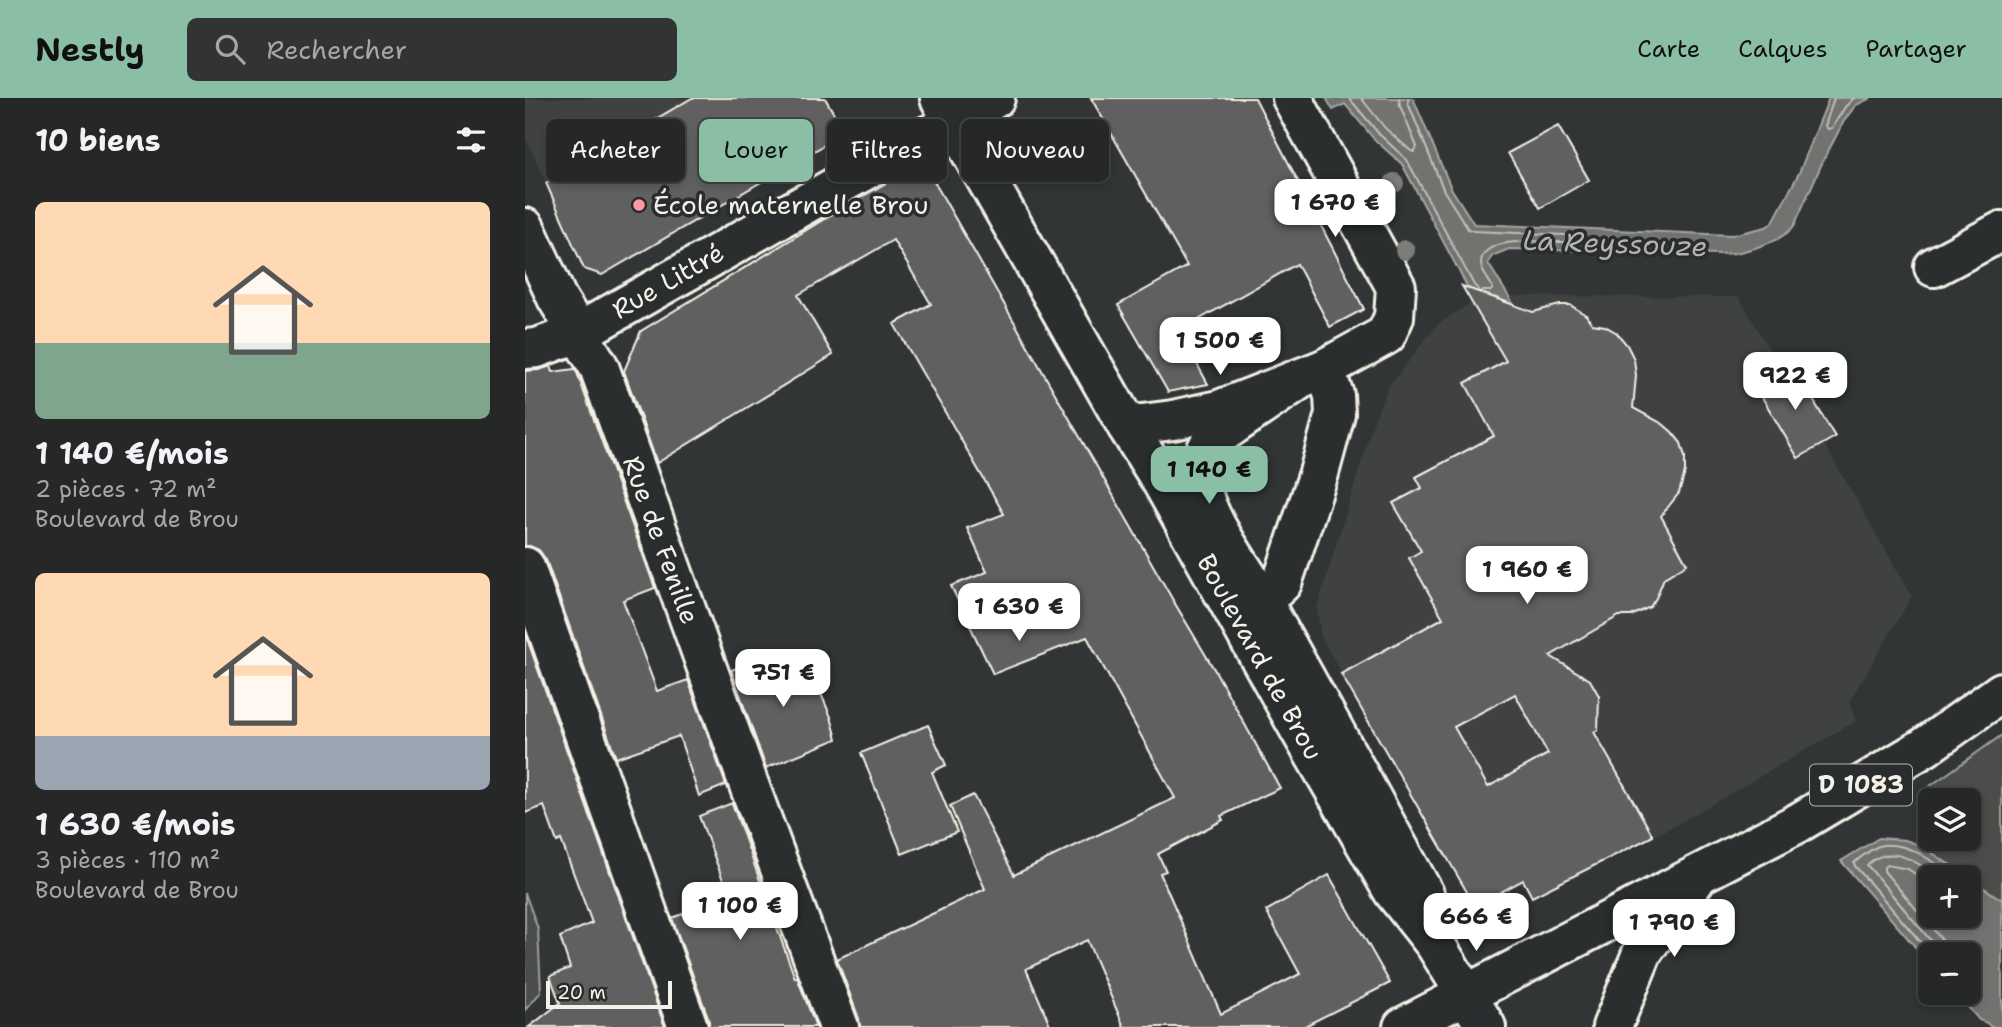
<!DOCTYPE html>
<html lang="fr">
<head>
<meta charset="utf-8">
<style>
  body { margin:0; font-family:"Shantell Sans",sans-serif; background:#323434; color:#f1f3f6; height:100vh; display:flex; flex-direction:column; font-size:26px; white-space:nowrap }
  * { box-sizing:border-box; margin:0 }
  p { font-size:23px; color:#a4a6a8 }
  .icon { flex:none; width:38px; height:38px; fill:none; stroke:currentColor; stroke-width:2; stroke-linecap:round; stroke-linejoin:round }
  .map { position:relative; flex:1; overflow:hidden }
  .sheet { display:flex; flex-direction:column; background:#262828; width:525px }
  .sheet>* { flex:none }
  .hud { position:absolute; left:21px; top:21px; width:665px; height:63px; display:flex; gap:14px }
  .controls { position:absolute; left:1393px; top:690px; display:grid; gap:14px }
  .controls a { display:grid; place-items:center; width:63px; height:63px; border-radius:10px; background:#262828; box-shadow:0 4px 10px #0003,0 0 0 2px #424445; font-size:35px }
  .scale { position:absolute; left:21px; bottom:18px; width:126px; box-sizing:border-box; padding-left:7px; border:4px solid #f4f1e8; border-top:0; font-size:19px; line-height:24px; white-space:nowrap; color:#f4f1e8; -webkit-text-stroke:5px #2a2d2e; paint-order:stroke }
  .price { position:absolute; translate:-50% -60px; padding:0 16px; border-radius:14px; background:#fff; color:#222; font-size:23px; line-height:46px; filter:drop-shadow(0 2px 4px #0008) }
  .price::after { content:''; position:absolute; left:50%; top:42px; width:21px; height:16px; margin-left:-10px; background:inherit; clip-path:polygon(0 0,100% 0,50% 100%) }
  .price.on { background:#8abfa5; color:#111 }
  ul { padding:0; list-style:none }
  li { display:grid; align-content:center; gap:14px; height:371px; padding:0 35px }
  li span { display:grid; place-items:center; height:217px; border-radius:10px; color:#555 }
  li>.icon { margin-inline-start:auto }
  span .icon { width:126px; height:126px; fill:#fffc; stroke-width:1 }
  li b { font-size:30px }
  h2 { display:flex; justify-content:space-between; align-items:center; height:84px; padding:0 35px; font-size:30px }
  .pill { padding:0 24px; border-radius:10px; background:#262828; box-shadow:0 4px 10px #0003,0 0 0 2px #424445; font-size:24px; line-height:63px }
  .pill.on { background:#8abfa5; color:#111 }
  header { display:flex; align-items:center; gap:42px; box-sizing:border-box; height:98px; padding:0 35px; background:#8abfa5; color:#111 }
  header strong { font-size:33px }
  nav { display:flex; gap:38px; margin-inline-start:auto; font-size:24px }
  .search { width:490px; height:63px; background:#323434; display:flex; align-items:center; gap:18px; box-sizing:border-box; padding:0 24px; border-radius:10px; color:#a4a6a8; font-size:26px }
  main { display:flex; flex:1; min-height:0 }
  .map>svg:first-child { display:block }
  .built { fill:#404242 }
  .green { fill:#4b4d4c; stroke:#a09f9a; stroke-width:2; fill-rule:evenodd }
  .water { fill:#727370; stroke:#a6a5a0; stroke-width:2 }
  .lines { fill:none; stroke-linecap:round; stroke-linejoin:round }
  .shore { stroke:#c0bfb8; stroke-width:2 }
  .building { fill:#5f605f; stroke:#f4f1e8; stroke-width:2; fill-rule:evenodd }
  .minor-casing { stroke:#f4f1e8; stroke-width:44 }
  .major-casing { stroke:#f4f1e8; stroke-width:44 }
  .minor { stroke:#2a2d2e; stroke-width:38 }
  .major { stroke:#2a2d2e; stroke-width:38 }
  .tree { fill:#7c7d79 }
  .poi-dot { fill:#ff9aa2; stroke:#2a2d2e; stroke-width:2.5 }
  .labels { text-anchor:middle; stroke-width:7; stroke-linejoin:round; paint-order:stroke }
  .shield { fill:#2a2d2e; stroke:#b7b6b0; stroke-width:2 }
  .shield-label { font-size:24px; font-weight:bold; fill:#f4f1e8 }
  .poi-label { font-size:26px; fill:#f4f1e8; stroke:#2a2d2e; text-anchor:start }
  .street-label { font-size:26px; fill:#f4f1e8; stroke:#2a2d2e }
  .water-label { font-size:28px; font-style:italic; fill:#b3b2ac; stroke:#2a2d2e }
</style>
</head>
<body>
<header>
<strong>Nestly</strong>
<div class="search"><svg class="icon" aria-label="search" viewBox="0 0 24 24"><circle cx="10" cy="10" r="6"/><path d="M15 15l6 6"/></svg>Rechercher</div>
<nav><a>Carte</a><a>Calques</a><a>Partager</a></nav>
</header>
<main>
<section class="sheet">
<h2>10 biens<svg class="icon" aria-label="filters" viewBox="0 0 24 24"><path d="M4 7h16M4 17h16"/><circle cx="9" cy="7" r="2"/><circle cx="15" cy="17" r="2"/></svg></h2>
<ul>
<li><span style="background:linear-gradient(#ffd9b3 65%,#7fa58c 0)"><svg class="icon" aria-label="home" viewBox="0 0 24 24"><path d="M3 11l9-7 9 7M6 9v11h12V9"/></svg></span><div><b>1 140 €/mois</b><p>2 pièces · 72 m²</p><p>Boulevard de Brou</p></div></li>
<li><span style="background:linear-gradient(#ffd9b3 75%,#9aa5b1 0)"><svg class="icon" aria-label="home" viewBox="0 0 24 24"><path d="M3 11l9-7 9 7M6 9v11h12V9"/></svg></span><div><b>1 630 €/mois</b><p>3 pièces · 110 m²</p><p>Boulevard de Brou</p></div></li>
</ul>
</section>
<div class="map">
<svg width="1477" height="929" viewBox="0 0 1477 929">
  <rect width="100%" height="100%" fill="#323535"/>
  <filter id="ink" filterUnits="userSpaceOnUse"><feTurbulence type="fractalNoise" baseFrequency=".0143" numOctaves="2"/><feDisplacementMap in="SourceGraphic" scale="14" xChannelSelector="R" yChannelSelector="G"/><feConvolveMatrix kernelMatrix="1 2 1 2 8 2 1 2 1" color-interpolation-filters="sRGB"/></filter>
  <g filter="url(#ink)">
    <g class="built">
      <path d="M 0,0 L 300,0 L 320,35 L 77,177 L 59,171 L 0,38 Z"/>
      <path d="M 993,198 L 1214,199 L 1387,498 L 1324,604 L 1331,623 L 1154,725 L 1007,799 L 998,783 L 950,808 L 796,539 L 792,510 L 850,319 L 864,288 L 913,226 L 952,201 Z"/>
    </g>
    <g class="green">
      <path d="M 1477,637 L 1477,802 L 1395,747 L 1405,688 ZM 1405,702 L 1444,702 L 1444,740 L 1405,740 Z"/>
      <path d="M 0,795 L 13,831 L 16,894 L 0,912 Z"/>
    </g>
    <g class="water">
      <path d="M 801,0 L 888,0 L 926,90 L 949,126 L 1207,137 L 1241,129 L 1248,124 L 1274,75 L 1304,0 L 1346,0 L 1331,7 L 1319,23 L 1298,63 L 1269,128 L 1262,135 L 1251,142 L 1230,150 L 1211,155 L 1195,156 L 984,151 L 967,158 L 963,165 L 989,207 L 970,199 L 952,201 L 944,192 L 877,66 L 849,41 L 820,6 L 808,12 Z"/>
      <path d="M 1354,740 L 1380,742 L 1395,747 L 1443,779 L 1405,779 L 1405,817 L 1444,817 L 1444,780 L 1477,802 L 1477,929 L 1466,929 L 1462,925 L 1454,922 L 1430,894 L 1444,894 L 1444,856 L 1405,856 L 1405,866 L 1316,763 Z"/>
    </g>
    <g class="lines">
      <g class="shore">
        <path d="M 824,0 L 854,36 L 882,62 L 949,187 L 954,192"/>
        <path d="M 836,0 L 860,30 L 886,53 L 889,54 L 892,49 L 875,8 L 874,0"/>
        <path d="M 883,0 L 883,5 L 919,93 L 943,131 L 949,133 L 1040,137 L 1043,140 L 1040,144 C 1022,144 955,136 956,166 C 956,174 965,183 968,190 L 966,193 L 957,193"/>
        <path d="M 1309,0 L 1300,28 L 1303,31 L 1307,30 L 1320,9 L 1329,0"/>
        <path d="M 1414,779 C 1391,764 1366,744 1342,767 L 1417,856"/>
        <path d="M 1405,786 L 1383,771 L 1362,767 L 1359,769 L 1359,773 L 1429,856"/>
        <path d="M 1406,856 L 1330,768 L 1329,765 C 1336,759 1349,748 1358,747 C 1386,745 1408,764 1430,779"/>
      </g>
    </g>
    <g class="building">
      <path d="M 167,0 L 300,0 L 320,35 L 77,177 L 59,171 L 21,85 Z"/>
      <path d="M 566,0 L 730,0 L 839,211 L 805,229 L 772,166 L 654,233 L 683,286 L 643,294 L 593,207 L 662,168 Z"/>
      <path d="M 1033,28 L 1064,82 L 1015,110 L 983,55 Z"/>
      <path d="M 391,68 L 402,71 L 649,504 L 692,576 L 755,690 L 696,718 L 698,722 L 633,756 L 641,773 L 635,775 L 696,916 L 775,876 L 741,813 L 804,777 L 865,885 L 778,929 L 599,929 L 562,842 L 501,871 L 526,929 L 335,929 L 334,921 L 312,861 L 460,791 L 425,708 L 448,697 L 489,777 L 650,700 L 562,539 L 468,576 L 426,488 L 462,474 L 442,430 L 479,416 L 369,226 L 406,206 L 368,142 L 273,197 L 308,257 L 132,365 L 99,273 L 116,233 L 319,109 Z"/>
      <path d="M 937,188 L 1008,214 L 1035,207 L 1045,207 L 1061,217 L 1067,226 L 1080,228 L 1092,235 L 1102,247 L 1109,261 L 1111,278 L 1108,310 L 1138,326 L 1147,334 L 1156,345 L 1160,359 L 1160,374 L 1154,395 L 1136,418 L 1162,466 L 1139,480 L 1131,500 L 1125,509 L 1106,518 L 1094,518 L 1025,558 L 1065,582 L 1074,598 L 1073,632 L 1069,634 L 1128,738 L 1007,799 L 998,782 L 950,808 L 816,576 L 918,520 L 884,460 L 896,453 L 868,405 L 897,390 L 891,379 L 969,338 L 940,285 L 981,263 ZM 990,596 L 1023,656 L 963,689 L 929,629 Z"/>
      <path d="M 26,268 L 28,274 L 49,271 L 52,275 L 130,490 L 98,502 L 132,593 L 163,582 L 201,687 L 174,698 L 154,638 L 91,660 L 21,462 L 14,452 L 5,448 L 0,448 L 0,273 L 14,272 Z"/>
      <path d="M 1268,268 L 1310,339 L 1273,360 L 1231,289 Z"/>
      <path d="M 0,535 L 140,929 L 4,929 L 35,905 L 25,878 L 45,870 L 35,839 L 67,825 L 36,742 L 32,744 L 19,708 L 0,715 Z"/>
      <path d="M 264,552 L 274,580 L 291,584 L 306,619 L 312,641 L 241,670 L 206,572 Z"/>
      <path d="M 403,627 L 421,667 L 407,674 L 432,734 L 377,756 L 336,655 Z"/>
      <path d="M 207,705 L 270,880 L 272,879 L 291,929 L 184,929 L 184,922 L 147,820 L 204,798 L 174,718 Z"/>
    </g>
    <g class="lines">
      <defs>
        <g id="minor">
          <path d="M 0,130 L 32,200 L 74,269 L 224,687 L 314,929"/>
          <path d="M 1409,169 L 1477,133"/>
          <path d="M 0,251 L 12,250 L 53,235 L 393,42 L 430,25 L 470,0"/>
          <path d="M 774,282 L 691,339 C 678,352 673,370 676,388 C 681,423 721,473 739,506 C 793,602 846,700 899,796 L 910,846"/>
          <path d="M 602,328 L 648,322 L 694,312 L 799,271 L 861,237 L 869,219 L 871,189 L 767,0"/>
          <path d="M 0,469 L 163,929"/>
          <path d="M 734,527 L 733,517 L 737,503 L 757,485 L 794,375 L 810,316 L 809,297 L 799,271"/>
        </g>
        <g id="major">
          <path d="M 415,0 L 602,328 L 637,384 L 775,632 L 868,793 L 910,846 L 961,929"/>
          <path d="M 878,929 L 1273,725 L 1400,649 L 1477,594"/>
          <path d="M 1087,929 L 1118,853 L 1170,782"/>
        </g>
      </defs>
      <use href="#minor" class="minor-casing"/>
      <use href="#major" class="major-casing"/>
      <use href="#minor" class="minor"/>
      <use href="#major" class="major"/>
    </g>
    <g class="tree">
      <circle cx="869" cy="85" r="10"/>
      <circle cx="880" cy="152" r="10"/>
    </g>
  </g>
  <circle class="poi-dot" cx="114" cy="107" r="7"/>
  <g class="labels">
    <rect class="shield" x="1285" y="666.5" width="102" height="41" rx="5"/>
    <g class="shield-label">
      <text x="1336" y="695">D 1083</text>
    </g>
    <g class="poi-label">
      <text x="128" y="116">École maternelle Brou</text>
    </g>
    <g class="street-label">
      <text transform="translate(143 183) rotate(-30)" y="9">Rue Littré</text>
      <text transform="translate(136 442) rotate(70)" y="9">Rue de Fenille</text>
      <text transform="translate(735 559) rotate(61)" y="9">Boulevard de Brou</text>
    </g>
    <g class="water-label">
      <text transform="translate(1090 145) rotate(2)" y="10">La Reyssouze</text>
    </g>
  </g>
</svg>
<div class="controls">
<a><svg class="icon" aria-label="layers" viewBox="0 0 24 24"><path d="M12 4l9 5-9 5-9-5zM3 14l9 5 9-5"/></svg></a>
<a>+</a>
<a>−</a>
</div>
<div class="scale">20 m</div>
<b class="price" style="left:810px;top:141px">1 670 €</b>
<b class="price" style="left:695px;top:279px">1 500 €</b>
<b class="price" style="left:1270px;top:314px">922 €</b>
<b class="price on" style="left:684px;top:408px">1 140 €</b>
<b class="price" style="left:1002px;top:508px">1 960 €</b>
<b class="price" style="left:494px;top:545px">1 630 €</b>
<b class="price" style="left:258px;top:611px">751 €</b>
<b class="price" style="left:215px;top:844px">1 100 €</b>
<b class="price" style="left:951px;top:855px">666 €</b>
<b class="price" style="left:1149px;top:861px">1 790 €</b>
<div class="hud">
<a class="pill">Acheter</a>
<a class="pill on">Louer</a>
<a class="pill">Filtres</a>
<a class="pill">Nouveau</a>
</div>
</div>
</main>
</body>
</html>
